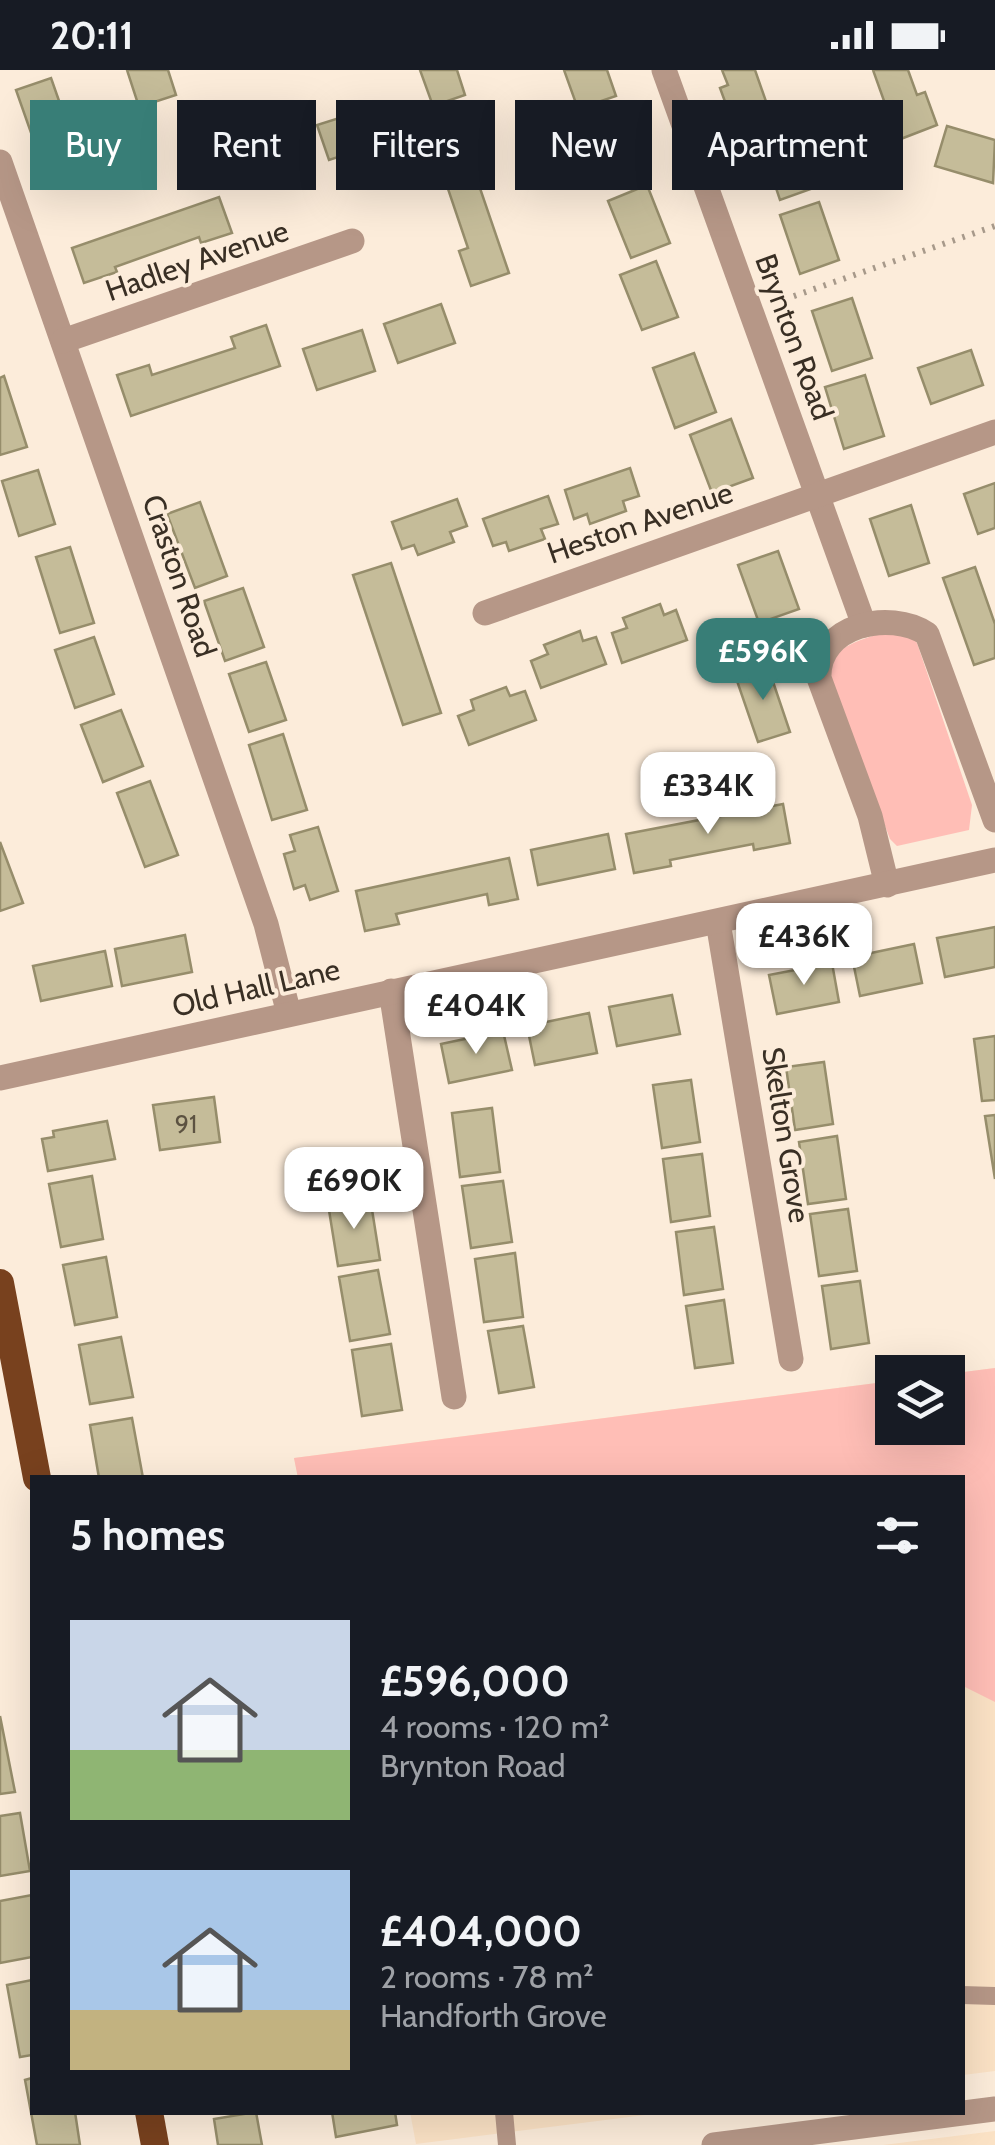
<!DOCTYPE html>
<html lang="en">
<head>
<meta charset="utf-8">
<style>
  body { margin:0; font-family:Cabin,sans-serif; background:#242831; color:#f1f3f6; height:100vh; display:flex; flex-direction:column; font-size:38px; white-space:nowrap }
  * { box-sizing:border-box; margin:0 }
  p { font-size:32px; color:#9ea1a6 }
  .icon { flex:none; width:55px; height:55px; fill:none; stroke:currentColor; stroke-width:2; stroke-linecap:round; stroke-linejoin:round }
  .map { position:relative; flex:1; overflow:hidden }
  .details { position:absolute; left:30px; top:1405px; width:935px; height:640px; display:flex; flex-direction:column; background:#171b24; border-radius:0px; box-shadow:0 10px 40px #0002 }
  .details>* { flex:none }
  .banner { position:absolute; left:30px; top:30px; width:935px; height:90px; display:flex; gap:20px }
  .controls { position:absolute; left:875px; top:1285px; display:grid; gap:20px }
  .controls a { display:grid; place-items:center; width:90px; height:90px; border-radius:0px; background:#171b24; box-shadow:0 10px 40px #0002; font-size:50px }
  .price { position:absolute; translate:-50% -85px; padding:0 22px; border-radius:20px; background:#fff; color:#222; font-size:32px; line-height:65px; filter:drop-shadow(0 2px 5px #0008) }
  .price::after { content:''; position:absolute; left:50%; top:60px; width:30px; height:22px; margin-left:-15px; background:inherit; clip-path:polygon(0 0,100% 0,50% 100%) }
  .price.selected { background:#387e77; color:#fff }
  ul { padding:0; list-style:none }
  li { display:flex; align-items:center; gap:30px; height:250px; padding:0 40px }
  li span { display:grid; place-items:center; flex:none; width:280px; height:200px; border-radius:0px; color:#555 }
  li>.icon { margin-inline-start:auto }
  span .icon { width:120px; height:120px; fill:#fffc; stroke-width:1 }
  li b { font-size:42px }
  h2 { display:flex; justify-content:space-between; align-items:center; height:120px; padding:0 40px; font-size:42px }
  .pill { padding:0 35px; border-radius:0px; background:#171b24; box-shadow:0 10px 40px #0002; font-size:35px; line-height:90px }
  .pill.selected { background:#387e77; color:#fff }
  .status { display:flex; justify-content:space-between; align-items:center; height:70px; padding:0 50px; background:#171b24; direction:ltr }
  .status svg { height:28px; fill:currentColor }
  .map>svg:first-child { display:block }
  .built { fill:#fbe2c5 }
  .green { fill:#ffbeb6 }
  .building { fill:#c5bc99; stroke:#968d6b; stroke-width:2.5 }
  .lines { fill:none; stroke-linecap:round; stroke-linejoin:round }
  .path { stroke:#a7998a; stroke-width:6; stroke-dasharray:2.5 8; stroke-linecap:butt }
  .service { stroke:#b69787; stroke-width:18 }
  .minor { stroke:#b69787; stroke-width:25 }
  .trunk { stroke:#78411e; stroke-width:28 }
  .labels { text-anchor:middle; stroke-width:8; stroke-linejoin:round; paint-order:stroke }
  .number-label { font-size:25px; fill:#5c5241 }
  .street-label { font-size:30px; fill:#392f24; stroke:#fcecda }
</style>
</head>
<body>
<div class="status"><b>20:11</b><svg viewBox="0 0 49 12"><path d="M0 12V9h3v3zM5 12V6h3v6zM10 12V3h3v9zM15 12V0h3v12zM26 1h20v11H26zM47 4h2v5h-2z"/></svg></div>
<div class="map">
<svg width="995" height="2075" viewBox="0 0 995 2075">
  <rect width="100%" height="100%" fill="#fcecda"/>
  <g class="built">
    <path d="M 995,1298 L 995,2001 L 963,2005 L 962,1408 L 298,1408 L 294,1388 L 892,1311 L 892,1358 L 948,1358 L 948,1304 Z"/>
    <path d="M 410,2042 L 661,2043 L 416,2074 Z"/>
    <path d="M 995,2061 L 995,2075 L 883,2075 Z"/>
  </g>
  <g class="green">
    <path d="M 888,561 L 913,568 L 917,573 L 972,735 L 969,760 L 897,776 L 890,769 L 828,604 C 830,575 865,569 888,561 Z"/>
    <path d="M 995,1298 L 995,1632 L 963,1616 L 962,1408 L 298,1408 L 294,1388 L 892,1311 L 892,1358 L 948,1358 L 948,1304 Z"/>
  </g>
  <g class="building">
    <path d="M 127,0 L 168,0 L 176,25 L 139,37 Z"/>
    <path d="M 420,0 L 457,0 L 465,25 L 433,36 Z"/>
    <path d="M 564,0 L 607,0 L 616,26 L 578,39 Z"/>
    <path d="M 722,0 L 755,0 L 776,60 L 747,70 L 741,53 L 734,56 L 720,18 L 728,15 Z"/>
    <path d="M 873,0 L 908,0 L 917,25 L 925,22 L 937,55 L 898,70 Z"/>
    <path d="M 51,8 L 71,65 L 36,77 L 16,20 Z"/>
    <path d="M 374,37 L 385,72 L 329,90 L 317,55 Z"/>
    <path d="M 609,40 L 634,106 L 605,117 L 580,51 Z"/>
    <path d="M 458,54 L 509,203 L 471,216 L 459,181 L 468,178 L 441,98 L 433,101 L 421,66 Z"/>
    <path d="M 947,56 L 995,70 L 993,113 L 935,96 Z"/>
    <path d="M 800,63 L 819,116 L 780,130 L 762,76 Z"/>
    <path d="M 287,66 L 299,100 L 249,118 L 236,84 Z"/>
    <path d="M 647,115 L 670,173 L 631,188 L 608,131 Z"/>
    <path d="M 219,127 L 232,163 L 201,173 L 199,167 L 115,197 L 117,202 L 84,213 L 72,178 Z"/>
    <path d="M 819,132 L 839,190 L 800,204 L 780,145 Z"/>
    <path d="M 656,191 L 678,247 L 642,260 L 620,205 Z"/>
    <path d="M 852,228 L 872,288 L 832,301 L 812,241 Z"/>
    <path d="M 441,234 L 455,273 L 398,293 L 384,254 Z"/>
    <path d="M 266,255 L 280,296 L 131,346 L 117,305 L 149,295 L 152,305 L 235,278 L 231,267 Z"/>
    <path d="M 362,260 L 375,301 L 317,320 L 303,279 Z"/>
    <path d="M 971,280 L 983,315 L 931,334 L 918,298 Z"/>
    <path d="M 694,283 L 716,342 L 675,358 L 653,298 Z"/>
    <path d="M 865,305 L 884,366 L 844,379 L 825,317 Z"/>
    <path d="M 4,306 L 27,377 L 0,385 L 0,308 Z"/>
    <path d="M 731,349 L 753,408 L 712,423 L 690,365 Z"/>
    <path d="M 630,398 L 639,426 L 623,431 L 626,441 L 590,454 L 587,444 L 574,449 L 565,420 Z"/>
    <path d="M 38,400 L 55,454 L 19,466 L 2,411 Z"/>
    <path d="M 995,413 L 995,458 L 978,464 L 964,424 Z"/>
    <path d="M 548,426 L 558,454 L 541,459 L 545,469 L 509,481 L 506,472 L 493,476 L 483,449 Z"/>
    <path d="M 457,429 L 467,456 L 450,462 L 454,472 L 418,485 L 414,475 L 402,479 L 392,452 Z"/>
    <path d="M 200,432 L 227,506 L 195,518 L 167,444 Z"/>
    <path d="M 911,435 L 929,493 L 889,506 L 870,449 Z"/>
    <path d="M 70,477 L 94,553 L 60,563 L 36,487 Z"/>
    <path d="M 778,481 L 799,539 L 759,553 L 738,495 Z"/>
    <path d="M 391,493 L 441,643 L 403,655 L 353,505 Z"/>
    <path d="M 975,497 L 995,554 L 995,588 L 974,595 L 943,508 Z"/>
    <path d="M 243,518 L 264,577 L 225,591 L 204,531 Z"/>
    <path d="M 660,534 L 664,545 L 676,540 L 687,570 L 622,593 L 612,563 L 627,558 L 623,548 Z"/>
    <path d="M 580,561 L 583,571 L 596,567 L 606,594 L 541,618 L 531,591 L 548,584 L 544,575 Z"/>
    <path d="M 94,567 L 114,624 L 75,638 L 55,580 Z"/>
    <path d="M 266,592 L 286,650 L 249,662 L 229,604 Z"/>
    <path d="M 767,594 L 790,662 L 758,672 L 735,605 Z"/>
    <path d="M 506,617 L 510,626 L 525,621 L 536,650 L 469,675 L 458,646 L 474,640 L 471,630 Z"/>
    <path d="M 121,640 L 143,696 L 103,712 L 81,655 Z"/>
    <path d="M 283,664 L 307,740 L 272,750 L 249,675 Z"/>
    <path d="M 150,711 L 178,785 L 145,797 L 117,723 Z"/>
    <path d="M 783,734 L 790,773 L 754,780 L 753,774 L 670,790 L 671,796 L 634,803 L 626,764 Z"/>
    <path d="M 318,757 L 338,821 L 310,830 L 305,815 L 294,819 L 284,784 L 295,781 L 290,765 Z"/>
    <path d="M 608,764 L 615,799 L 538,815 L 531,780 Z"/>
    <path d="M 0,772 L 23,833 L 0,841 Z"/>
    <path d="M 509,788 L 518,829 L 489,835 L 487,824 L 396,844 L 399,854 L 365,861 L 356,821 Z"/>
    <path d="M 995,857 L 995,897 L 945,907 L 937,868 Z"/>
    <path d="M 185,865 L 192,902 L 122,916 L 115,879 Z"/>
    <path d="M 914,874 L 922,913 L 860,926 L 852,887 Z"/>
    <path d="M 105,881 L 112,916 L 41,931 L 33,896 Z"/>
    <path d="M 832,893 L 839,932 L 777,944 L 769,905 Z"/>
    <path d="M 672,925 L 680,964 L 617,976 L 609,937 Z"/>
    <path d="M 589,943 L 597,983 L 535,995 L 527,956 Z"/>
    <path d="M 503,961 L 512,1000 L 449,1013 L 441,974 Z"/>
    <path d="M 995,966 L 995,1030 L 982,1031 L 974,969 Z"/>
    <path d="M 824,992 L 833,1054 L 795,1060 L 786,997 Z"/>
    <path d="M 691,1010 L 700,1072 L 662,1078 L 653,1015 Z"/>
    <path d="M 214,1027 L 220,1072 L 160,1080 L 153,1035 Z"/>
    <path d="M 492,1038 L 500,1102 L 460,1107 L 452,1043 Z"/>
    <path d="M 995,1045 L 995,1109 L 985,1046 Z"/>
    <path d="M 107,1051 L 115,1089 L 48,1101 L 42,1069 L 54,1067 L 53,1061 Z"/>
    <path d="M 837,1066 L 846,1129 L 808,1134 L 799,1072 Z"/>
    <path d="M 702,1084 L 710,1146 L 671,1152 L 663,1089 Z"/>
    <path d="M 360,1085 L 365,1115 L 324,1123 L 319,1092 Z"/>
    <path d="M 92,1106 L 103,1169 L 61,1177 L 49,1114 Z"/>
    <path d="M 503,1111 L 512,1172 L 471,1178 L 462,1116 Z"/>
    <path d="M 370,1127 L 380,1190 L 338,1196 L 328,1134 Z"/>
    <path d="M 848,1139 L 857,1201 L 819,1206 L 810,1144 Z"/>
    <path d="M 714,1157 L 723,1219 L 684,1225 L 676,1162 Z"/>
    <path d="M 515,1183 L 523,1247 L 484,1252 L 475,1189 Z"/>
    <path d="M 106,1187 L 117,1247 L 75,1255 L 63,1195 Z"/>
    <path d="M 378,1200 L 390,1264 L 350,1271 L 339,1207 Z"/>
    <path d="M 860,1211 L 869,1273 L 831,1279 L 822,1216 Z"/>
    <path d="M 724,1230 L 733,1293 L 695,1298 L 686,1236 Z"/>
    <path d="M 523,1256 L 534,1317 L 499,1323 L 488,1261 Z"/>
    <path d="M 121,1267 L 133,1327 L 90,1334 L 79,1275 Z"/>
    <path d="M 391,1274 L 402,1340 L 362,1346 L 352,1280 Z"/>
    <path d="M 132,1348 L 143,1408 L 99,1408 L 90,1355 Z"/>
    <path d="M 0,1646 L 15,1722 L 0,1724 Z"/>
    <path d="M 20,1743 L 30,1801 L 0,1806 L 0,1746 Z"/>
    <path d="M 32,1825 L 32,1887 L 0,1893 L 0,1831 Z"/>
    <path d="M 32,1910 L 32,1985 L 20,1987 L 7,1915 Z"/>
    <path d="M 32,2008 L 32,2042 L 75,2042 L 80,2075 L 37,2075 L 25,2010 Z"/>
    <path d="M 256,2042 L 262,2075 L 218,2075 L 214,2049 Z"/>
    <path d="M 332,2042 L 395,2042 L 397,2055 L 336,2067 Z"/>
  </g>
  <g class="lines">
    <path class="path" d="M 774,233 L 995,156"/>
    <g class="service">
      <path d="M 962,1925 L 995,1926"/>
      <path d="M 504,2042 L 507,2075"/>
    </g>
    <g class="minor">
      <path d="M 664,0 L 864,555"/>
      <path d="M 0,92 L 266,854 L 289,944"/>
      <path d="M 63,271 L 352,171"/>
      <path d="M 485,543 L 995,362"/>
      <path d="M 887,815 L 870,746 L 819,608 C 817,555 890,539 927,564 L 995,750"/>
      <path d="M 718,852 L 791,1289"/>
      <path d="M 391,921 L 454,1327"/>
      <path d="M 0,1008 L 995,790"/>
      <path d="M 714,2075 L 995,2039"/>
    </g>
    <g class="trunk">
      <path d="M 0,1213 L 37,1408"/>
      <path d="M 149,2042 L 155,2075"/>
    </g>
  </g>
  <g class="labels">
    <g class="number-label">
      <text x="186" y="1063">91</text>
    </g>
    <g class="street-label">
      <text transform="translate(197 191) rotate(-19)" y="10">Hadley Avenue</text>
      <text transform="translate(794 267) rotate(70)" y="10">Brynton Road</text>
      <text transform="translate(640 453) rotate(-19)" y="10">Heston Avenue</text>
      <text transform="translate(179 506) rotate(71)" y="10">Craston Road</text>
      <text transform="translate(256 918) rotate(-13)" y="10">Old Hall Lane</text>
      <text transform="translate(786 1065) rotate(81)" y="10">Skelton Grove</text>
    </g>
  </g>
</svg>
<div class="controls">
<a><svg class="icon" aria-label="layers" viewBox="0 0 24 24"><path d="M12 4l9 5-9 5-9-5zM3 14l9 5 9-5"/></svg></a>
</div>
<b class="price selected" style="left:763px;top:633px">£596K</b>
<b class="price" style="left:708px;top:767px">£334K</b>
<b class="price" style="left:804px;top:918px">£436K</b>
<b class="price" style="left:476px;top:987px">£404K</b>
<b class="price" style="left:354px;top:1162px">£690K</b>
<div class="banner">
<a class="pill selected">Buy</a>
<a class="pill">Rent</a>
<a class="pill">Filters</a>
<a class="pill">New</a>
<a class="pill">Apartment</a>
</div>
<section class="details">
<h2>5 homes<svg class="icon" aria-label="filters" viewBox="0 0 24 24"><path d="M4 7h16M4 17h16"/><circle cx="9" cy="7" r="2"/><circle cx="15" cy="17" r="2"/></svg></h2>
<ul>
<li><span style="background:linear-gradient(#c9d6e8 65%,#8fb573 0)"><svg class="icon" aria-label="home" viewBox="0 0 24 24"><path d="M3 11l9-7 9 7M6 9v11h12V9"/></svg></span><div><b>£596,000</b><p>4 rooms · 120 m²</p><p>Brynton Road</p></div></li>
<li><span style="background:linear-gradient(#a9c7e8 70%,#c2b280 0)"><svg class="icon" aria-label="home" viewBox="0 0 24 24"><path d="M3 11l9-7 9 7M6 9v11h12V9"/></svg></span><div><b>£404,000</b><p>2 rooms · 78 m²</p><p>Handforth Grove</p></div></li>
</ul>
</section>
</div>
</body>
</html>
